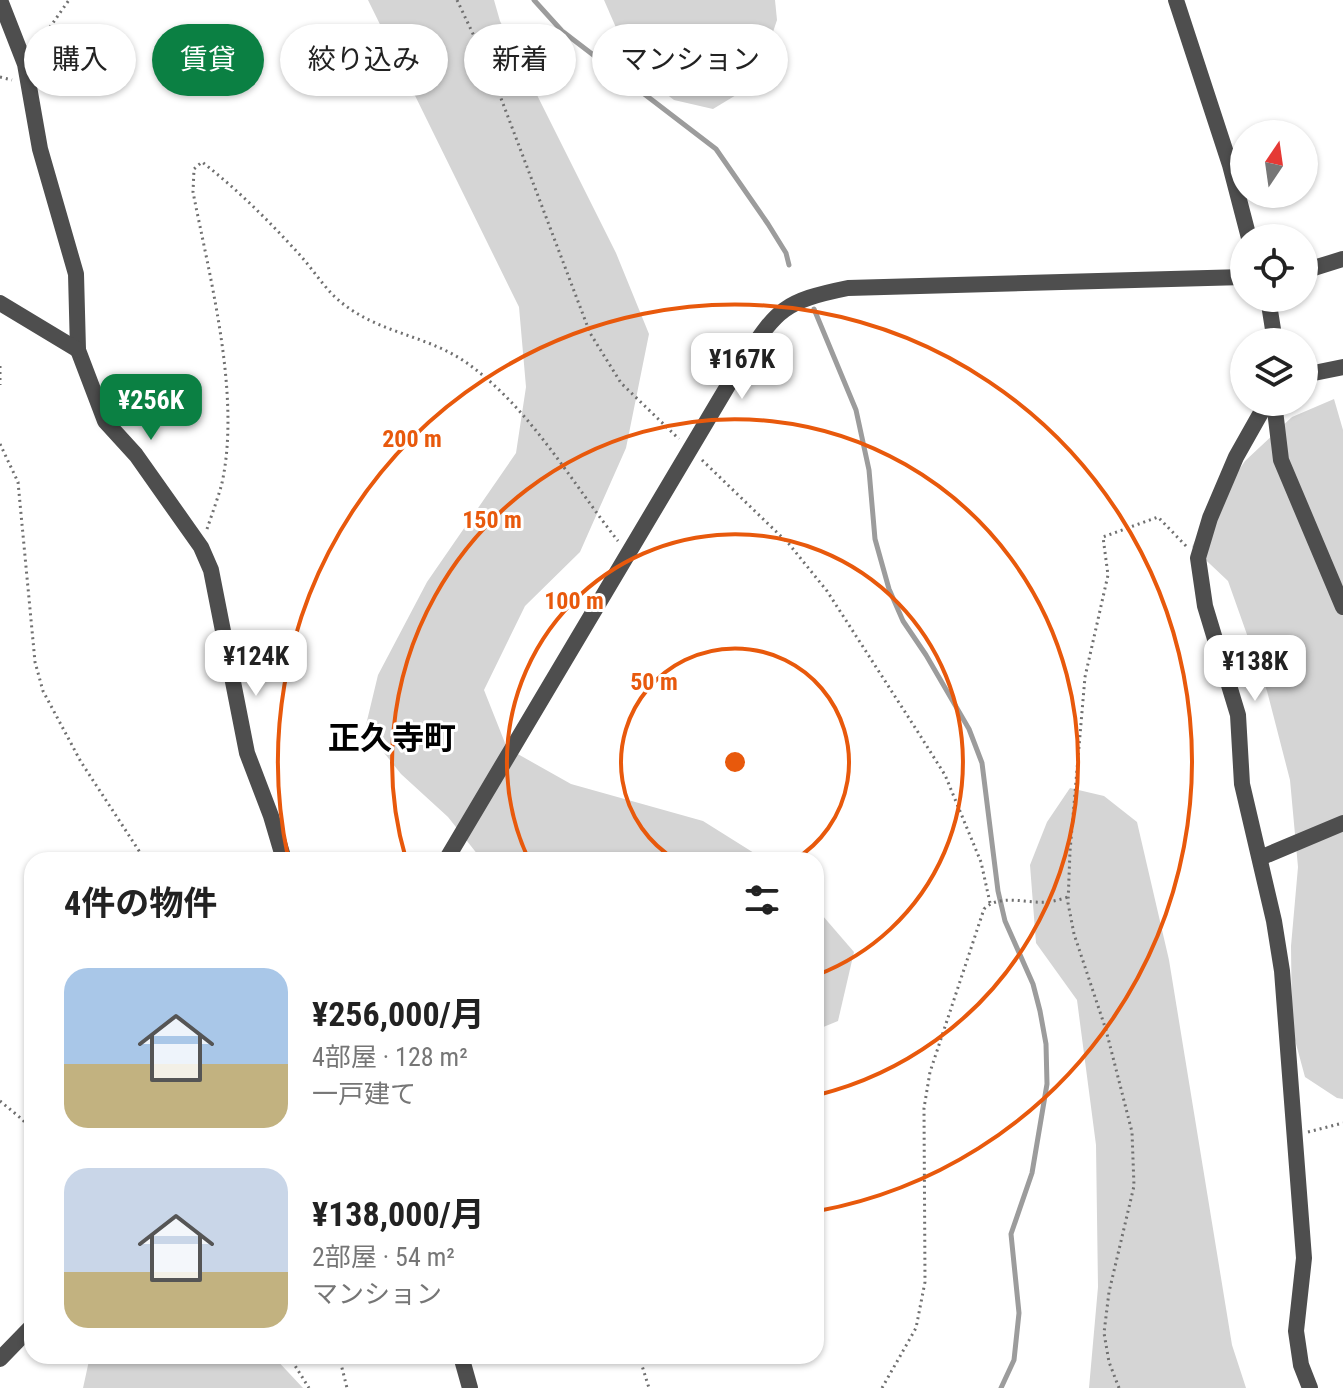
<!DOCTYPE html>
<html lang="ja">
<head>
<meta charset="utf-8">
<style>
  body { margin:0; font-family:"Roboto Condensed","Noto Sans JP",sans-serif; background:#f6f6f6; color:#222; height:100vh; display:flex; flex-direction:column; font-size:30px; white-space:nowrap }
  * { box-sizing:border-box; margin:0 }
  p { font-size:26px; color:#767676 }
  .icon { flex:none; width:44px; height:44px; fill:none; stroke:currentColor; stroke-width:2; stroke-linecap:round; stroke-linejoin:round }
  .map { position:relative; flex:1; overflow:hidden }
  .sheet { position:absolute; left:24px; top:852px; width:800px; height:512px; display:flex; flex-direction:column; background:#fff; border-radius:24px; box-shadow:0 2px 6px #0004 }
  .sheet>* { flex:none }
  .guide { position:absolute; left:24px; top:24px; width:800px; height:72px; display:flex; gap:16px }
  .needle { width:52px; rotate:13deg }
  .fabs { position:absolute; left:1230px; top:120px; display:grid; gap:16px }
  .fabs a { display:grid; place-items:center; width:88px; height:88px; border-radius:50%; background:#fff; box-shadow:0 2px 6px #0004; font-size:40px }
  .price { position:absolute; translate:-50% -68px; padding:0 18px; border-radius:16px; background:#fff; color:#222; font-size:26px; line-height:52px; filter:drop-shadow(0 2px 4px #0008) }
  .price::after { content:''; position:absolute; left:50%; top:48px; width:24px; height:18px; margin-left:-12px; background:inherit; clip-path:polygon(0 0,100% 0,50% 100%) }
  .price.on { background:#0b8043; color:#fff }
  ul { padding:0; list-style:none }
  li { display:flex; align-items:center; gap:24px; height:200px; padding:0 40px }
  li span { display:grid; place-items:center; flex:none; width:224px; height:160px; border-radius:24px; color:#555 }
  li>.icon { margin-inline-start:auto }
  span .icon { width:96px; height:96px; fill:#fffc; stroke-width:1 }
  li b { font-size:34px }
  h2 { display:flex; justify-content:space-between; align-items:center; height:96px; padding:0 40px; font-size:34px }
  .pill { padding:0 28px; border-radius:36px; background:#fff; box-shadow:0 2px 6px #0004; font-size:28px; line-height:72px }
  .pill.on { background:#0b8043; color:#fff }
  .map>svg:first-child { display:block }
  .green { fill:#d5d5d5 }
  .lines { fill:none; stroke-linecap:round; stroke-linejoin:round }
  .stream { stroke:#9c9c9c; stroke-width:5 }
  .path { stroke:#707070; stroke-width:3; stroke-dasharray:2 4; stroke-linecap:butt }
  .minor { stroke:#4e4e4e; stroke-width:16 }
  .tertiary { stroke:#4e4e4e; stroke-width:16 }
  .ring { fill:none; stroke:#e8590c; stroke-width:4 }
  .labels { text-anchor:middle; stroke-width:6; stroke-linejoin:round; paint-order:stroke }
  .quarter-label { font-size:32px; font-weight:bold; fill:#000; stroke:#fff }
  .centre { fill:#e8590c; stroke:#fff; stroke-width:4 }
  .ring-label { font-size:24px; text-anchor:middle; font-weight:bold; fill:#e8590c; stroke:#fff; stroke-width:6; stroke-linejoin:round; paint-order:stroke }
</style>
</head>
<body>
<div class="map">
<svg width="1343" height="1388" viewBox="0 0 1343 1388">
  <rect width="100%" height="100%" fill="#fff"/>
  <g class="green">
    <path d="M 368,0 L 494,0 L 500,21 L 616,253 L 649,334 L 626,448 L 580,552 L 525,606 L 484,690 L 507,748 L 571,784 L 703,821 L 765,860 L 482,860 L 448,817 L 401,774 L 365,729 L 378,675 L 427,582 L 516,453 L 526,387 L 519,307 Z"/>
    <path d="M 604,0 L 775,0 L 777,20 L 756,83 L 713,109 L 674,100 L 634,69 Z"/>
    <path d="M 1334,399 L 1343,430 L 1343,1099 L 1337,1098 L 1305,1077 L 1292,1029 L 1291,946 L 1298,867 L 1290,780 L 1267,691 L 1228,581 L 1192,547 L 1205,520 L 1245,461 L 1292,417 Z"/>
    <path d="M 1070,788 L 1104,796 L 1137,822 L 1169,960 L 1232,1345 L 1246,1388 L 1089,1388 L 1098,1287 L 1096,1145 L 1077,1000 L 1036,943 L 1030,865 L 1047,822 Z"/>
    <path d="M 816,908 L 854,952 L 838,1021 L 816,1030 Z"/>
    <path d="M 90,1356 L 273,1356 L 303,1388 L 83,1388 Z"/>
  </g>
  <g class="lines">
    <g class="stream">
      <path d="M 534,0 L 562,31 L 716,149 L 768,224 L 786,253 L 789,265"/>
      <path d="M 814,309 L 856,410 L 869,470 L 875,539 L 889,589 L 903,621 L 926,655 L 969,729 L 982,763 L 998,891 L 1005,921 L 1033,984 L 1040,1011 L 1046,1044 L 1047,1084 L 1032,1173 L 1011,1234 L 1019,1313 L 1014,1360 L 1001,1388"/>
    </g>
    <g class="path">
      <path d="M 457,0 L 491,72 L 590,333 L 621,383 L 679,439"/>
      <path d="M 36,47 L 69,0"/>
      <path d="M 0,77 L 12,80"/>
      <path d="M 0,366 L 0,385"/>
      <path d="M 0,444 L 18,482 L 35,662 L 43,691 L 81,762 L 145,860"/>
      <path d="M 702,460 L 789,544 L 827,591 L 916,729 L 945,775 L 981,862 L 990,903"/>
      <path d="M 207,529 C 212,514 218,498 222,483 C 241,395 210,279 193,192 L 194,169 L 202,162 C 237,189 269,221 299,254 C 311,267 321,283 334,296 C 373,333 422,333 464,361 C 528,405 570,480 618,541"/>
      <path d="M 0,1101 L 23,1120 L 32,1132"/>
      <path d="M 1308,1132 L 1343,1123"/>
      <path d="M 289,1356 L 309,1388"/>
      <path d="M 339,1356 L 347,1388"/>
      <path d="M 639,1356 L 649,1388"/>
      <path d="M 882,1388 L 916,1328 L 925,1282 L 924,1108 L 930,1072 L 984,909 C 1000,893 1027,904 1048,902 C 1055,901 1062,899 1068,897"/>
      <path d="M 1119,1388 L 1109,1362 L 1104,1333 L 1109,1292 L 1134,1186 L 1132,1132 L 1106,1030 L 1074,934 L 1068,903 L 1070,851 L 1085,677 L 1108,575 L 1103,537 L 1158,517 L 1186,546"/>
    </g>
    <g class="minor">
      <path d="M 0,0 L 25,64 L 40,149 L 76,274 L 78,350 L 105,421 L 136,455 L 201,547 L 211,570 L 247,753 L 271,816 L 284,860"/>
      <path d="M 1176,0 L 1230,165 L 1249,238"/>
      <path d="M 1268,298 L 1275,342"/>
      <path d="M 0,303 L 78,350"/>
      <path d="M 1304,375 L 1343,367"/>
      <path d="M 1267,402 L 1236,457 L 1210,518 L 1198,558 L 1205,606 L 1238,715 L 1242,784 L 1274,921 L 1282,971 L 1304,1258 L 1296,1331 L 1301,1365 L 1310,1388"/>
      <path d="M 1274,402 L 1281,460 L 1343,607"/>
      <path d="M 1260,858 L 1343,823"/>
      <path d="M 461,1356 L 470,1388"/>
    </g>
    <g class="tertiary">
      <path d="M 1304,271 L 1343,259"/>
      <path d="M 446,860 L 739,367 C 777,311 779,302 848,288 L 1244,277"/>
      <path d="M 0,1359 L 32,1326"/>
    </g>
  </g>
  <g class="ring">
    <path d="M676 860A114 114 0 1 1 794 860"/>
    <path d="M528 858A228 228 0 1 1 817 975"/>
    <path d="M406 859A343 343 0 1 1 818 1095"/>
    <path d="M288 857A457 457 0 1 1 818 1211"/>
  </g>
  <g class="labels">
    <g class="quarter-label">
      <text x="392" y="749">正久寺町</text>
    </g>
  </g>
  <circle cx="735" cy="762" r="12" class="centre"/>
  <g class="ring-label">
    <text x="412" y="447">200 m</text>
    <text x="492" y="528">150 m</text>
    <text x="574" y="609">100 m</text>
    <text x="654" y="690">50 m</text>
  </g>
</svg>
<div class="fabs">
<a><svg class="needle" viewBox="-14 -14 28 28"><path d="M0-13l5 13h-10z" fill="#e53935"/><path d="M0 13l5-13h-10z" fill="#767676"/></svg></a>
<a><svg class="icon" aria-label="locate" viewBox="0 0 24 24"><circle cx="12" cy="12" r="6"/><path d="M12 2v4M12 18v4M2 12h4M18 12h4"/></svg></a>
<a><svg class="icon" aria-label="layers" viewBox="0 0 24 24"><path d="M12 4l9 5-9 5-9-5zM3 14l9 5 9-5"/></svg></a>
</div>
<b class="price" style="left:742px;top:401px">¥167K</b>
<b class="price on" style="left:151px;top:442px">¥256K</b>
<b class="price" style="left:256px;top:698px">¥124K</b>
<b class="price" style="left:1255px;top:703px">¥138K</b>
<div class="guide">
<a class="pill">購入</a>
<a class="pill on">賃貸</a>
<a class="pill">絞り込み</a>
<a class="pill">新着</a>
<a class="pill">マンション</a>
</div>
<section class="sheet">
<h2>4件の物件<svg class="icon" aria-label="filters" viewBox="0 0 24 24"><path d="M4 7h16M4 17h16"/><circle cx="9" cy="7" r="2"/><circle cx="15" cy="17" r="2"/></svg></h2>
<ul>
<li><span style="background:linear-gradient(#a9c7e8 60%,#c2b280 0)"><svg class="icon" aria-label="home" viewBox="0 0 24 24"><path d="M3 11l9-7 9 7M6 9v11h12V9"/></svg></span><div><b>¥256,000/月</b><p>4部屋 · 128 m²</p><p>一戸建て</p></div></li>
<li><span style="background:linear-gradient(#c9d6e8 65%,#c2b280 0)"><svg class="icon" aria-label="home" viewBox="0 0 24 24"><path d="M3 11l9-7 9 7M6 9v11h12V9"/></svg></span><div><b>¥138,000/月</b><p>2部屋 · 54 m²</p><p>マンション</p></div></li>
</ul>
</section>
</div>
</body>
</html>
